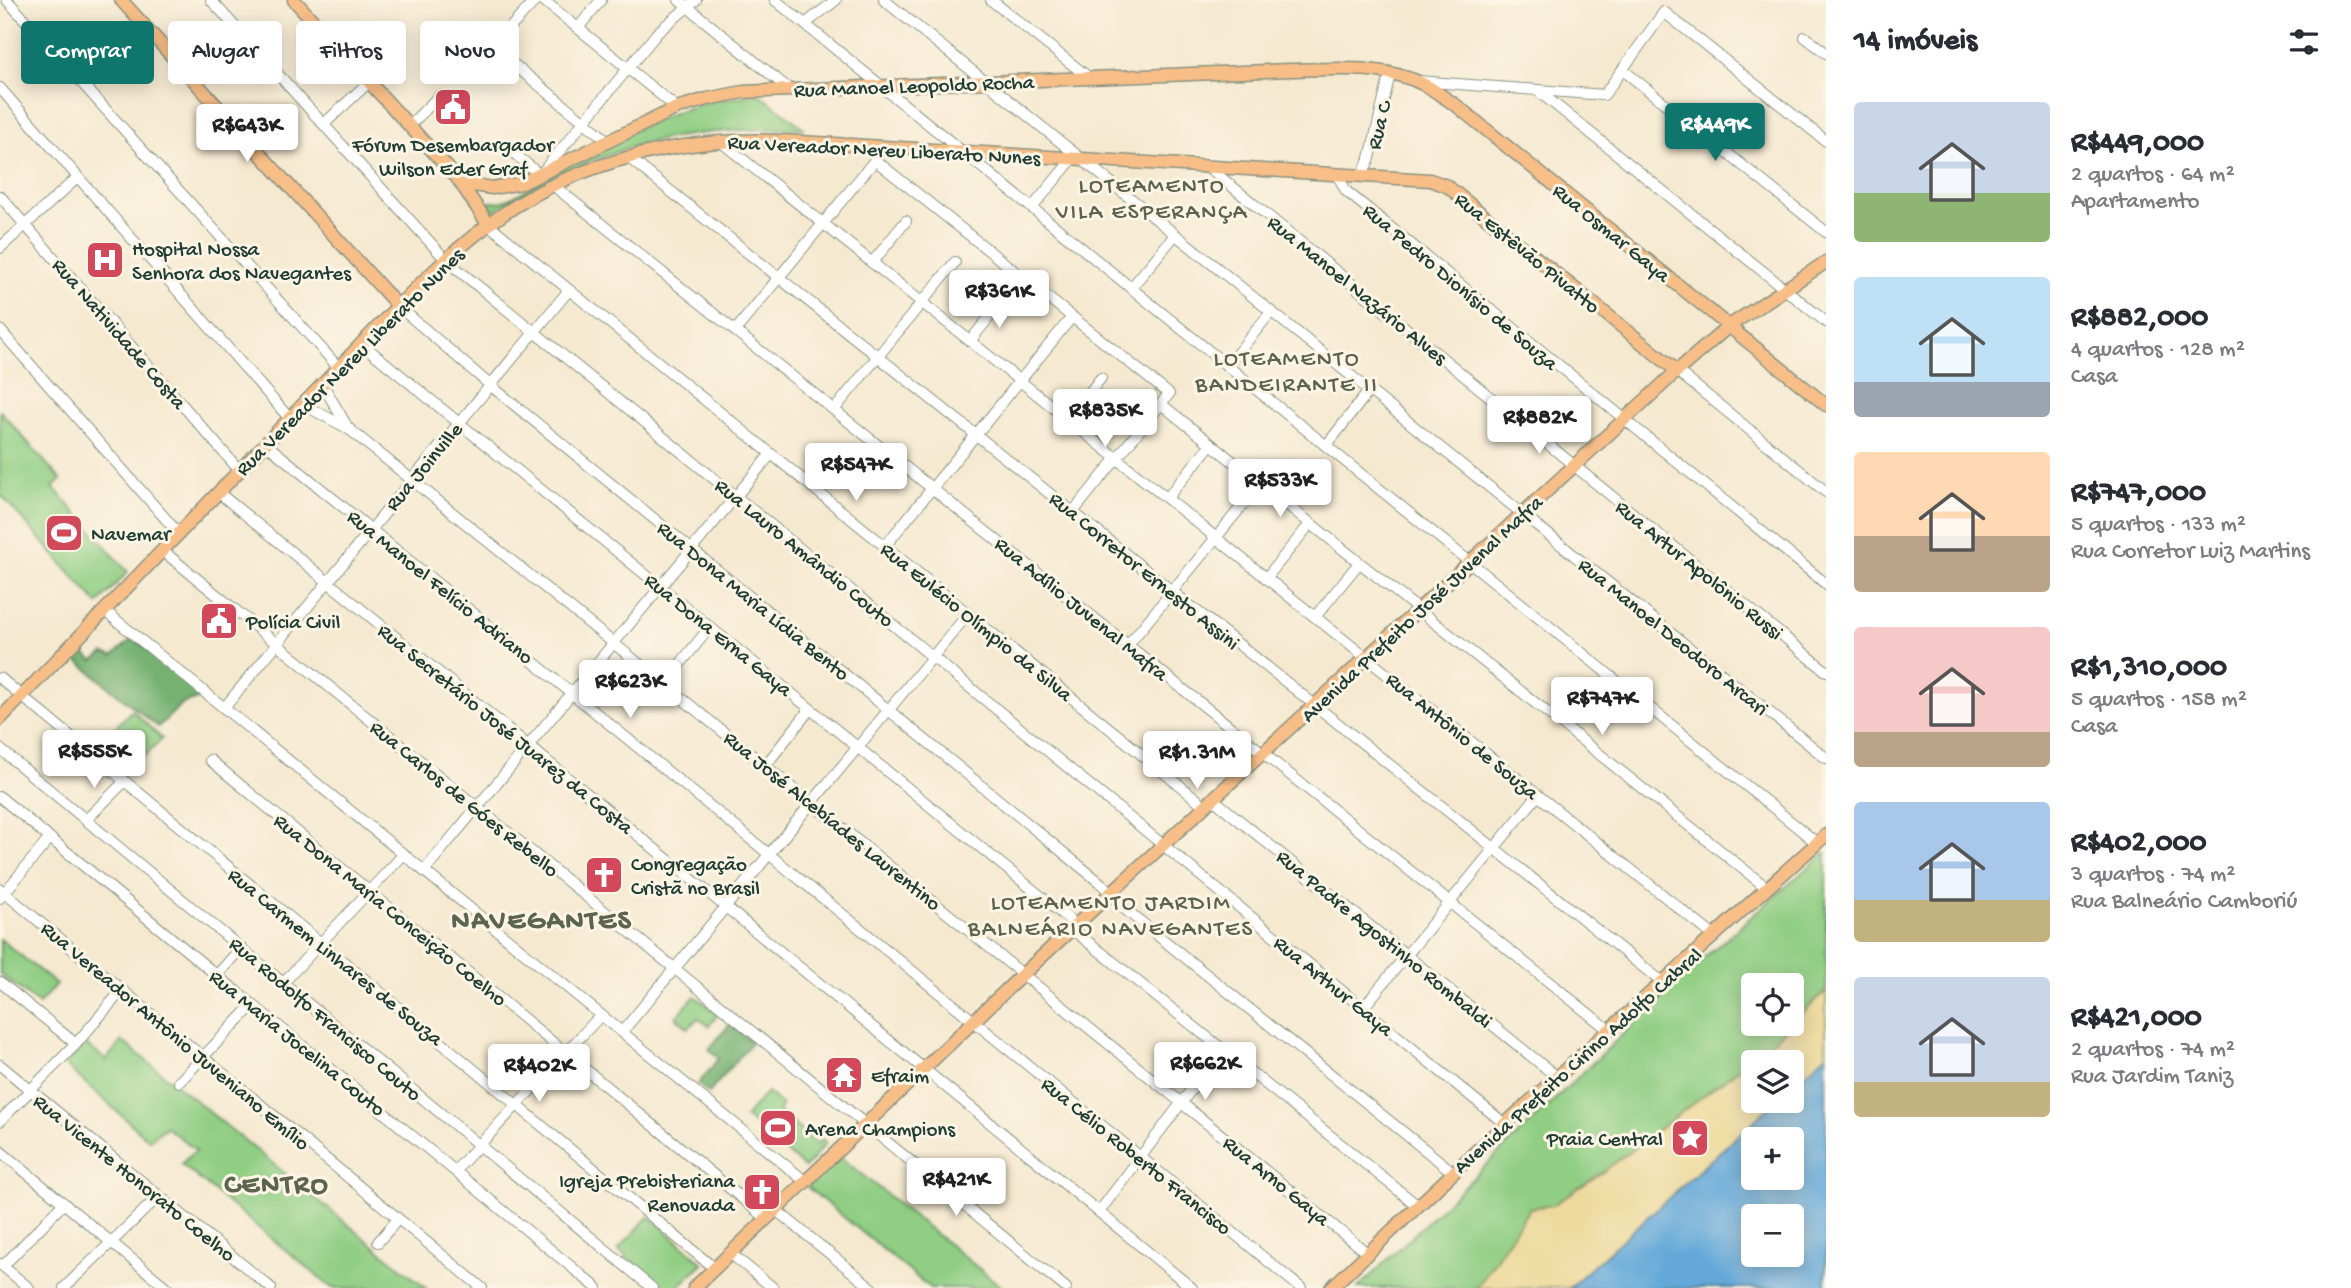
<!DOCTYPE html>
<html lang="pt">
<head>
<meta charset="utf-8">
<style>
  body { margin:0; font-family:"Gochi Hand",sans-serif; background:#f2f2f3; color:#2b2b33; height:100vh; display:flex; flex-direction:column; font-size:26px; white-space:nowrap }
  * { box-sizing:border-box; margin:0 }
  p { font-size:23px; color:#7c7c81 }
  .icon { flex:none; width:38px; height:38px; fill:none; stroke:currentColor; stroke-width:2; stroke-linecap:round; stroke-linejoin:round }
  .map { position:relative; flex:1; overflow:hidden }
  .side { display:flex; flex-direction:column; background:#fff; width:525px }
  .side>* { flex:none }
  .guide { position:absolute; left:21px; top:21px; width:665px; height:63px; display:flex; gap:14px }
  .controls { position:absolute; left:1741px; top:973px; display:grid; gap:14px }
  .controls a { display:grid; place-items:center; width:63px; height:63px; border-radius:7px; background:#fff; box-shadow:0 4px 18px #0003; font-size:35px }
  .price { position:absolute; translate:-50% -60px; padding:0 16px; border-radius:7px; background:#fff; color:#222; font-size:23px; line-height:46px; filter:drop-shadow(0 2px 4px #0008) }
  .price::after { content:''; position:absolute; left:50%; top:42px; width:21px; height:16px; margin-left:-10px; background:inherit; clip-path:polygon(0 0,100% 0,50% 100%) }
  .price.on { background:#0f766e; color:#fff }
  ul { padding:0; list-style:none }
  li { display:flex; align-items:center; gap:21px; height:175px; padding:0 28px }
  li span { display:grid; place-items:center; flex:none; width:196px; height:140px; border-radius:7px; color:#555 }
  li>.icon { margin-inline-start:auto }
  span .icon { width:84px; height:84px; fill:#fffc; stroke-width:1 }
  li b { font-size:30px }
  h2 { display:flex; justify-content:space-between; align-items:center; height:84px; padding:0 28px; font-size:30px }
  .pill { padding:0 24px; border-radius:7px; background:#fff; box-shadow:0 4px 18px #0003; font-size:24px; line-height:63px }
  .pill.on { background:#0f766e; color:#fff }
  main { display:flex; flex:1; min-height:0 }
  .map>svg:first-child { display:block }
  .green { fill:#90ce83; stroke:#58865c; stroke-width:2 }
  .forest { fill:#74b171; stroke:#4a7752; stroke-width:2 }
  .sand { fill:#eeda9e; stroke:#868c69; stroke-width:2 }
  .water { fill:#64a8d9; stroke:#427286; stroke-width:2; fill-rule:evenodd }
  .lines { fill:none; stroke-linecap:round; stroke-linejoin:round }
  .minor-casing { stroke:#8a9382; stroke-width:12 }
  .major-casing { stroke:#8a9382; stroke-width:15 }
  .minor { stroke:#fff; stroke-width:10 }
  .major { stroke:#f7be88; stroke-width:12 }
  .labels { text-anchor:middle; stroke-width:6; stroke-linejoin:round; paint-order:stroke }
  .street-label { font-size:21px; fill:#1f3d34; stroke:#fcf5e5 }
  .poi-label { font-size:21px; fill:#1f3d34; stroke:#fcf5e5; text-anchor:start }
  .neighbourhood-label { font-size:23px; letter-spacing:2px; fill:#5c634f; stroke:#fcf5e5 }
  .district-label { font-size:28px; font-weight:bold; letter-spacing:2px; fill:#5c634f; stroke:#fcf5e5 }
</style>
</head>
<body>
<main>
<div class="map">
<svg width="1826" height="1288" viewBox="0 0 1826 1288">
  <rect width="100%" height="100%" fill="#fcf5e5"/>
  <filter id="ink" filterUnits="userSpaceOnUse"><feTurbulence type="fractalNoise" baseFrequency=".0143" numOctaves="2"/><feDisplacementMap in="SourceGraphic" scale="14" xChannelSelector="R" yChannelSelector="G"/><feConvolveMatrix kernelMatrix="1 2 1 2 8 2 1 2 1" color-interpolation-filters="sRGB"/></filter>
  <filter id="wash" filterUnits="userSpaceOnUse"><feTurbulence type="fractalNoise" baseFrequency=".00686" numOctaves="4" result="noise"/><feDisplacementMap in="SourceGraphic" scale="28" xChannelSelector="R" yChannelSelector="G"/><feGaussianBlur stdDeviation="1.57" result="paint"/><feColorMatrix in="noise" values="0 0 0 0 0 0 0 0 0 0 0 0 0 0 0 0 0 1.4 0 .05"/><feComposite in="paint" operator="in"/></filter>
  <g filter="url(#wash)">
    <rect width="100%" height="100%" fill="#f5e9d0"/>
    <g class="green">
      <path d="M 759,94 L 804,128 C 756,129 707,130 659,140 C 600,152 545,182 492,211 L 489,202 C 510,204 529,186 546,177 C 593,151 651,118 701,104 C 720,99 740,97 759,94 Z"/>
      <path d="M 0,411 L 61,480 L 53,487 L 128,572 L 98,604 L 0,494 Z"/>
      <path d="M 132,710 L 162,739 L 145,756 L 115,728 Z"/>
      <path d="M 1826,852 L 1826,991 L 1792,1023 L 1792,985 L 1754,985 L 1754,1024 L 1791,1024 L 1762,1051 L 1603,1172 L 1553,1205 L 1530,1208 L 1477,1288 L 1358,1288 L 1691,969 Z"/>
      <path d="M 0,939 L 56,984 L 39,1004 L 0,974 Z"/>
      <path d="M 695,996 L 718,1014 L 709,1026 L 698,1018 L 688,1028 L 676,1017 Z"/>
      <path d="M 122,1041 L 426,1288 L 332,1288 L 181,1164 L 196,1150 L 166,1127 L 149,1140 L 65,1065 L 85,1044 L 106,1060 Z"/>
      <path d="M 767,1092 L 782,1105 L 778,1111 L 817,1144 L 822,1139 L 826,1143 L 805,1168 L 745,1117 Z"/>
      <path d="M 840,1157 L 1003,1288 L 930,1288 L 807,1187 Z"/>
      <path d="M 649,1216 L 703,1263 L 677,1288 L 662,1288 L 618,1250 Z"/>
    </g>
    <g class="forest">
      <path d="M 133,638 L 202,693 L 199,699 L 182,704 L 158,727 L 71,656 L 80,649 L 93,661 L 104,653 L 113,656 Z"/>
      <path d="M 730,1024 L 752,1042 L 709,1093 L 698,1084 L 719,1058 L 709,1049 Z"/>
    </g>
    <path class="sand" d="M 1826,991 L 1826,1055 L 1792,1086 L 1792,1062 L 1754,1062 L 1754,1101 L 1776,1101 L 1569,1288 L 1477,1288 L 1530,1208 L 1553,1205 L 1603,1172 L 1762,1051 Z"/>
    <path class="water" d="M 1826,1055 L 1826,1288 L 1569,1288 L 1776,1101 L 1792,1101 L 1792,1086 ZM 1754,1139 L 1792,1139 L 1792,1178 L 1754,1178 ZM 1754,1216 L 1792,1216 L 1792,1255 L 1754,1255 Z"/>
  </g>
  <g filter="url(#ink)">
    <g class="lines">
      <defs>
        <g id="minor">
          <path d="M 7,0 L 339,368"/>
          <path d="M 211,0 L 446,260 L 1505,1124"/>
          <path d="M 536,0 L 492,47 L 608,141"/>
          <path d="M 543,0 L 677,108"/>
          <path d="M 679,0 L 790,90"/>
          <path d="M 775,0 L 1817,843"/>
          <path d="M 884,0 L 1826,758"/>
          <path d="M 991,0 L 1088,77"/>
          <path d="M 805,24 L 836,0"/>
          <path d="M 578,28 L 601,0"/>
          <path d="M 1805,37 L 1826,53"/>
          <path d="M 1623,70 L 1826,232"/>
          <path d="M 1418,81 L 1604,95 L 1664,12 L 1826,141"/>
          <path d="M 0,88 L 290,419"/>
          <path d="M 1537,90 L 1826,322"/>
          <path d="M 324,124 L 369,82"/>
          <path d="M 409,126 L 439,96"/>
          <path d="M 720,141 L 1714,936"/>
          <path d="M 876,146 L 875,160 L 1169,394 L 1073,512"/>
          <path d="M 515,154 L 540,175 L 658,32 L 696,0"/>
          <path d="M 629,158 L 1662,982"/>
          <path d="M 1207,166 L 1826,671"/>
          <path d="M 1337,174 L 1346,191 L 1826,584"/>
          <path d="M 1362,175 L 1370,158 L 1390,74"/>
          <path d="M 554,186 L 1609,1030"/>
          <path d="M 0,196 L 240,471"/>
          <path d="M 1032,208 L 1073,158"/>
          <path d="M 488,224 L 1205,806"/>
          <path d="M 0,248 L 78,177"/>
          <path d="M 872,263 L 906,221"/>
          <path d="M 1131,288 L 1175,235"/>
          <path d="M 398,306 L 490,385 L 1103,885 L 1121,906 L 1454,1173"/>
          <path d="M 0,330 L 179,534"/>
          <path d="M 735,331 L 875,160"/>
          <path d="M 970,341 L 1004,299"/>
          <path d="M 362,344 L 1076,925"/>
          <path d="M 1227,366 L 1271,312"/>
          <path d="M 1677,371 L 1826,492"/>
          <path d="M 323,385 L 348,428"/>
          <path d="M 1161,404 L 1767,888"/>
          <path d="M 304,405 L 349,429 L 1367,1253"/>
          <path d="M 834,410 L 955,262"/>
          <path d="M 1068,420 L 1101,378"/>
          <path d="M 266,444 L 1301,1288"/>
          <path d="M 1326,446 L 1369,391"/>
          <path d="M 219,493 L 1192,1288"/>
          <path d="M 1167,498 L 1211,444"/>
          <path d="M 885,546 L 1072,317"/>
          <path d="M 163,551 L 1066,1288"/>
          <path d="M 1266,578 L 1310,524"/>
          <path d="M 105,611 L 806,1182"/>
          <path d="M 1315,617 L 1359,563"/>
          <path d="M 1128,645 L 1260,484"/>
          <path d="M 0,678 L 714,1268"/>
          <path d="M 664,684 L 710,627"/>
          <path d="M 224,708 L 569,290"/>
          <path d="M 0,749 L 652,1288"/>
          <path d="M 210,760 L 767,1219"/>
          <path d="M 765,766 L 810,709"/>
          <path d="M 0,797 L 597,1288"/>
          <path d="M 1213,799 L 1557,1077"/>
          <path d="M 86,820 L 124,782"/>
          <path d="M 424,871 L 771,454"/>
          <path d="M 0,889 L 482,1288"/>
          <path d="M 0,898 L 50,838"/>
          <path d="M 1072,929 L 1418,1206"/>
          <path d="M 217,975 L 241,948"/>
          <path d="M 0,982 L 76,1044"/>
          <path d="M 283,983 L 404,854"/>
          <path d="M 1363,1008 L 1538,795"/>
          <path d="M 622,1032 L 968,614"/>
          <path d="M 0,1065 L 271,1288"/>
          <path d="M 179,1082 L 253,1005"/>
          <path d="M 0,1121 L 76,1044 L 122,990"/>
          <path d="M 0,1151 L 167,1288"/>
          <path d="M 455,1171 L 601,1015"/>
          <path d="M 776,1210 L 872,1288"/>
          <path d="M 1099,1212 L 1222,1049"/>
          <path d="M 378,1242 L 398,1219"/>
          <path d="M 730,1253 L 773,1288"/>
          <path d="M 0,1264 L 29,1288"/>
          <path d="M 3,1266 L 64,1203"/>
          <path d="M 64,1288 L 159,1196"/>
        </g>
        <g id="major">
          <path d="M 121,0 L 398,306"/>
          <path d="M 294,0 L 458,179 L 488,224"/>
          <path d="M 458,179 L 474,185 L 492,188 L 522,183 L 677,108 L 707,99 L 743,92 L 1290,70 C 1334,69 1384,64 1425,85 C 1436,91 1446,99 1457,106 L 1826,405"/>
          <path d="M 0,719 L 398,306 C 430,274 462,243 499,217 C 581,159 685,137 784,141 L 1430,180 L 1447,186 L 1677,371"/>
          <path d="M 694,1288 L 1023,974 L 1677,371 L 1729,326 L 1826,262"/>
          <path d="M 1331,1288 L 1505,1124 L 1826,835"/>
        </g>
      </defs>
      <use href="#minor" class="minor-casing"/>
      <use href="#major" class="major-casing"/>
      <use href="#minor" class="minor"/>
      <use href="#major" class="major"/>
    </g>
  </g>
  <defs>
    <symbol id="civic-square" viewBox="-11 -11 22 22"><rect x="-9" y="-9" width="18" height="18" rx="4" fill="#d1495b" stroke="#fcf5e5"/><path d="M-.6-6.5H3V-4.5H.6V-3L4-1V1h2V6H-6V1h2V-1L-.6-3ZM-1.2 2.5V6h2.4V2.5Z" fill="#fff"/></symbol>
    <symbol id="hospital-square" viewBox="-11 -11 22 22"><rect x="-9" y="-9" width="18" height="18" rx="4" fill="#d1495b" stroke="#fcf5e5"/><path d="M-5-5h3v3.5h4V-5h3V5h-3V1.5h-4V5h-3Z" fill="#fff"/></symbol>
    <symbol id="stadium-square" viewBox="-11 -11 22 22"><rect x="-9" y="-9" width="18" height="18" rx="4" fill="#d1495b" stroke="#fcf5e5"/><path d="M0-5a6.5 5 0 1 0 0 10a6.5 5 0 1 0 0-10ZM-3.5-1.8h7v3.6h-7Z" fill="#fff"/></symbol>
    <symbol id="church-square" viewBox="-11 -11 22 22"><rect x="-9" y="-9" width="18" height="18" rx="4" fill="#d1495b" stroke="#fcf5e5"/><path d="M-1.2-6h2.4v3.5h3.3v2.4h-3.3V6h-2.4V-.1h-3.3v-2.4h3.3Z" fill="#fff"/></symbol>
    <symbol id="temple-square" viewBox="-11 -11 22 22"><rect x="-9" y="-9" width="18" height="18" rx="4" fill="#d1495b" stroke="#fcf5e5"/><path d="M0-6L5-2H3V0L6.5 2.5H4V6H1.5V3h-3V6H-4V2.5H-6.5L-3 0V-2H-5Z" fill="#fff"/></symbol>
    <symbol id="sight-square" viewBox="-11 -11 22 22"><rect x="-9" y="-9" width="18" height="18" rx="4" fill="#d1495b" stroke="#fcf5e5"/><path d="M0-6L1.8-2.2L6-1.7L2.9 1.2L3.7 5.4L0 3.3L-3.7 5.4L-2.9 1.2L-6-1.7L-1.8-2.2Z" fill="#fff"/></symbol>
  </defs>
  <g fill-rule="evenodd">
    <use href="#civic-square" x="431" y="85" width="44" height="44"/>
    <use href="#hospital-square" x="83" y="238" width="44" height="44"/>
    <use href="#stadium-square" x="42" y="511" width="44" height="44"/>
    <use href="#civic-square" x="197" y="599" width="44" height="44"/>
    <use href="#church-square" x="582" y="853" width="44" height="44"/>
    <use href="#temple-square" x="822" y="1053" width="44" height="44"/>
    <use href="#stadium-square" x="756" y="1106" width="44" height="44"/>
    <use href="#sight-square" x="1668" y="1116" width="44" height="44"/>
    <use href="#church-square" x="740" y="1170" width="44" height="44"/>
  </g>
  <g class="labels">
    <g class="street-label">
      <text transform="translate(914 85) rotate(-2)" y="7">Rua Manoel Leopoldo Rocha</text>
      <text transform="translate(1378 125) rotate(-76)" y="7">Rua C</text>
      <text transform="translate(884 149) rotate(3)" y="7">Rua Vereador Nereu Liberato Nunes</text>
      <text transform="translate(1612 232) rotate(39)" y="7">Rua Osmar Gaya</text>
      <text transform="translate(1528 252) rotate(39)" y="7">Rua Estêvão Pivatto</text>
      <text transform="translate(1461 286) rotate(40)" y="7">Rua Pedro Dionísio de Souza</text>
      <text transform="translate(1358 289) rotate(39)" y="7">Rua Manoel Nazário Alves</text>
      <text transform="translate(120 333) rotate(49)" y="7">Rua Natividade Costa</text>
      <text transform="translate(349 361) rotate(-45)" y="7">Rua Vereador Nereu Liberato Nunes</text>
      <text transform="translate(423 466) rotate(-50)" y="7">Rua Joinville</text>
      <text transform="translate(805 552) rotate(39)" y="7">Rua Lauro Amândio Couto</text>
      <text transform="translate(1700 569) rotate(39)" y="7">Rua Artur Apolônio Russi</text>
      <text transform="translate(1145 570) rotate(39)" y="7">Rua Corretor Ernesto Assini</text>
      <text transform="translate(441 586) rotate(39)" y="7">Rua Manoel Felício Adriano</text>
      <text transform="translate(754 600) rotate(39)" y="7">Rua Dona Maria Lídia Bento</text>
      <text transform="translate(1082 608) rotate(39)" y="7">Rua Adílio Juvenal Mafra</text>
      <text transform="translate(1421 608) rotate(-43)" y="7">Avenida Prefeito José Juvenal Mafra</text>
      <text transform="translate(977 621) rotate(39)" y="7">Rua Eulécio Olímpio da Silva</text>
      <text transform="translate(719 634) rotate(39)" y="7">Rua Dona Erna Gaya</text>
      <text transform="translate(1674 636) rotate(39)" y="7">Rua Manoel Deodoro Arcari</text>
      <text transform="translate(506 728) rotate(39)" y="7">Rua Secretário José Juarez da Costa</text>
      <text transform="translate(1463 735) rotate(39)" y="7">Rua Antônio de Souza</text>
      <text transform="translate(465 798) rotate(39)" y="7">Rua Carlos de Góes Rebello</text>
      <text transform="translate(833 820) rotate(39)" y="7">Rua José Alcebíades Laurentino</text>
      <text transform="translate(391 909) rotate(39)" y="7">Rua Dona Maria Conceição Coelho</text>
      <text transform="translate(1385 938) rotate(39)" y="7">Rua Padre Agostinho Rombaldi</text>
      <text transform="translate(336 956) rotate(39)" y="7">Rua Carmem Linhares de Souza</text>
      <text transform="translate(1334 985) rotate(39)" y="7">Rua Arthur Gaya</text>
      <text transform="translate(326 1018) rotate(40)" y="7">Rua Rodolfo Francisco Couto</text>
      <text transform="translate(176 1035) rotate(40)" y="7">Rua Vereador Antônio Juveniano Emílio</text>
      <text transform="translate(298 1042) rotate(39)" y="7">Rua Maria Jocelina Couto</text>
      <text transform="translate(1577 1060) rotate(-42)" y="7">Avenida Prefeito Cirino Adolfo Cabral</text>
      <text transform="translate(1137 1155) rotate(39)" y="7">Rua Célio Roberto Francisco</text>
      <text transform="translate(135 1177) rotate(39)" y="7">Rua Vicente Honorato Coelho</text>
      <text transform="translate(1277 1180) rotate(39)" y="7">Rua Arno Gaya</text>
    </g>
    <g class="poi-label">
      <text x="453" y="151" text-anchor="middle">Fórum Desembargador<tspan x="453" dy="24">Wilson Eder Graf</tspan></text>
      <text x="132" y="255">Hospital Nossa<tspan x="132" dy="24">Senhora dos Navegantes</tspan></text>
      <text x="91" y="540">Navemar</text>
      <text x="246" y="628">Polícia Civil</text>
      <text x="631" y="870">Congregação<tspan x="631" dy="24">Cristã no Brasil</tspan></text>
      <text x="871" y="1082">Efraim</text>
      <text x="805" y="1135">Arena Champions</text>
      <text x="1663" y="1145" text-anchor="end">Praia Central</text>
      <text x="735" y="1187" text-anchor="end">Igreja Prebisteriana<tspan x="735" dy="24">Renovada</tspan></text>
    </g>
    <g class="neighbourhood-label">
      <text x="1152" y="192">LOTEAMENTO<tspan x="1152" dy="26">VILA ESPERANÇA</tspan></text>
      <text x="1287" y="365">LOTEAMENTO<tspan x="1287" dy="26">BANDEIRANTE II</tspan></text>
      <text x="1111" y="909">LOTEAMENTO JARDIM<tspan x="1111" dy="26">BALNEÁRIO NAVEGANTES</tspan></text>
    </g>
    <g class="district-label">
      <text x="542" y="928">NAVEGANTES</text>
      <text x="277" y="1192">CENTRO</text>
    </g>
  </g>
</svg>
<div class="controls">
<a><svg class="icon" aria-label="locate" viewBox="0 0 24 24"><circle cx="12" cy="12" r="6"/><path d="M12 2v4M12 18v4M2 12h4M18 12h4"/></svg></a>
<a><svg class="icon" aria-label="layers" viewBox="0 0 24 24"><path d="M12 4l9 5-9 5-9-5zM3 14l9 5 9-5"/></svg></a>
<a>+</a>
<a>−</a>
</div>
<b class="price on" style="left:1715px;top:163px">R$449K</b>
<b class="price" style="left:247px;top:164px">R$643K</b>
<b class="price" style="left:999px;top:330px">R$361K</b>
<b class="price" style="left:1105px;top:449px">R$835K</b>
<b class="price" style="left:1539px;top:456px">R$882K</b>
<b class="price" style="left:856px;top:503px">R$547K</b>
<b class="price" style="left:1280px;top:519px">R$533K</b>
<b class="price" style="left:630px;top:720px">R$623K</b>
<b class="price" style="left:1602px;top:737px">R$747K</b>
<b class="price" style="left:94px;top:790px">R$555K</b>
<b class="price" style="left:1197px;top:791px">R$1.31M</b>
<b class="price" style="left:1205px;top:1102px">R$662K</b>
<b class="price" style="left:539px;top:1104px">R$402K</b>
<b class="price" style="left:956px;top:1218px">R$421K</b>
<div class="guide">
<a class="pill on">Comprar</a>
<a class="pill">Alugar</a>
<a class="pill">Filtros</a>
<a class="pill">Novo</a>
</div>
</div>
<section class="side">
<h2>14 imóveis<svg class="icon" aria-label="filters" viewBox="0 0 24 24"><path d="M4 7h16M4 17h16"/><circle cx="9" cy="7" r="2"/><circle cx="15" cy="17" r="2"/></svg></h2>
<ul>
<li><span style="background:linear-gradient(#c9d6e8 65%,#8fb573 0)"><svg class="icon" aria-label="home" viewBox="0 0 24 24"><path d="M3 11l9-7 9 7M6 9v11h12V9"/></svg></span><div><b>R$449,000</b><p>2 quartos · 64 m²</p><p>Apartamento</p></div></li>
<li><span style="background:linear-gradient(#bfe0f5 75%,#9aa5b1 0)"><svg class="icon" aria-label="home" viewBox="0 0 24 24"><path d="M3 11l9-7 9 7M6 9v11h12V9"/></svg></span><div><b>R$882,000</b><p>4 quartos · 128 m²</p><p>Casa</p></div></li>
<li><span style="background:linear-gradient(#ffd9b3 60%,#b9a48a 0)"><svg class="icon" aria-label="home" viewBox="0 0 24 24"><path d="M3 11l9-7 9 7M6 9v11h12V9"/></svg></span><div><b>R$747,000</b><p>5 quartos · 133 m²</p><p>Rua Corretor Luiz Martins</p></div></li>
<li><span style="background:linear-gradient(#f6c9c9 75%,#b9a48a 0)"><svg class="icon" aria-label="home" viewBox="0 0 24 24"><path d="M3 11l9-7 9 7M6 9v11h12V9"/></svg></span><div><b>R$1,310,000</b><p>5 quartos · 158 m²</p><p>Casa</p></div></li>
<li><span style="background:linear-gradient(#a9c7e8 70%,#c2b280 0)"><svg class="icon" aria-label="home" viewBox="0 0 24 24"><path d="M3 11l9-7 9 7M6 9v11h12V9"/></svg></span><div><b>R$402,000</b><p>3 quartos · 74 m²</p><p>Rua Balneário Camboriú</p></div></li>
<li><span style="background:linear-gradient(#c9d6e8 75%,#c2b280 0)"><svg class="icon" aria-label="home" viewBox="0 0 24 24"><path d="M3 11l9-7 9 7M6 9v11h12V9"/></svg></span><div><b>R$421,000</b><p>2 quartos · 74 m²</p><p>Rua Jardim Taniz</p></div></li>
</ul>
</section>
</main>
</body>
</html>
